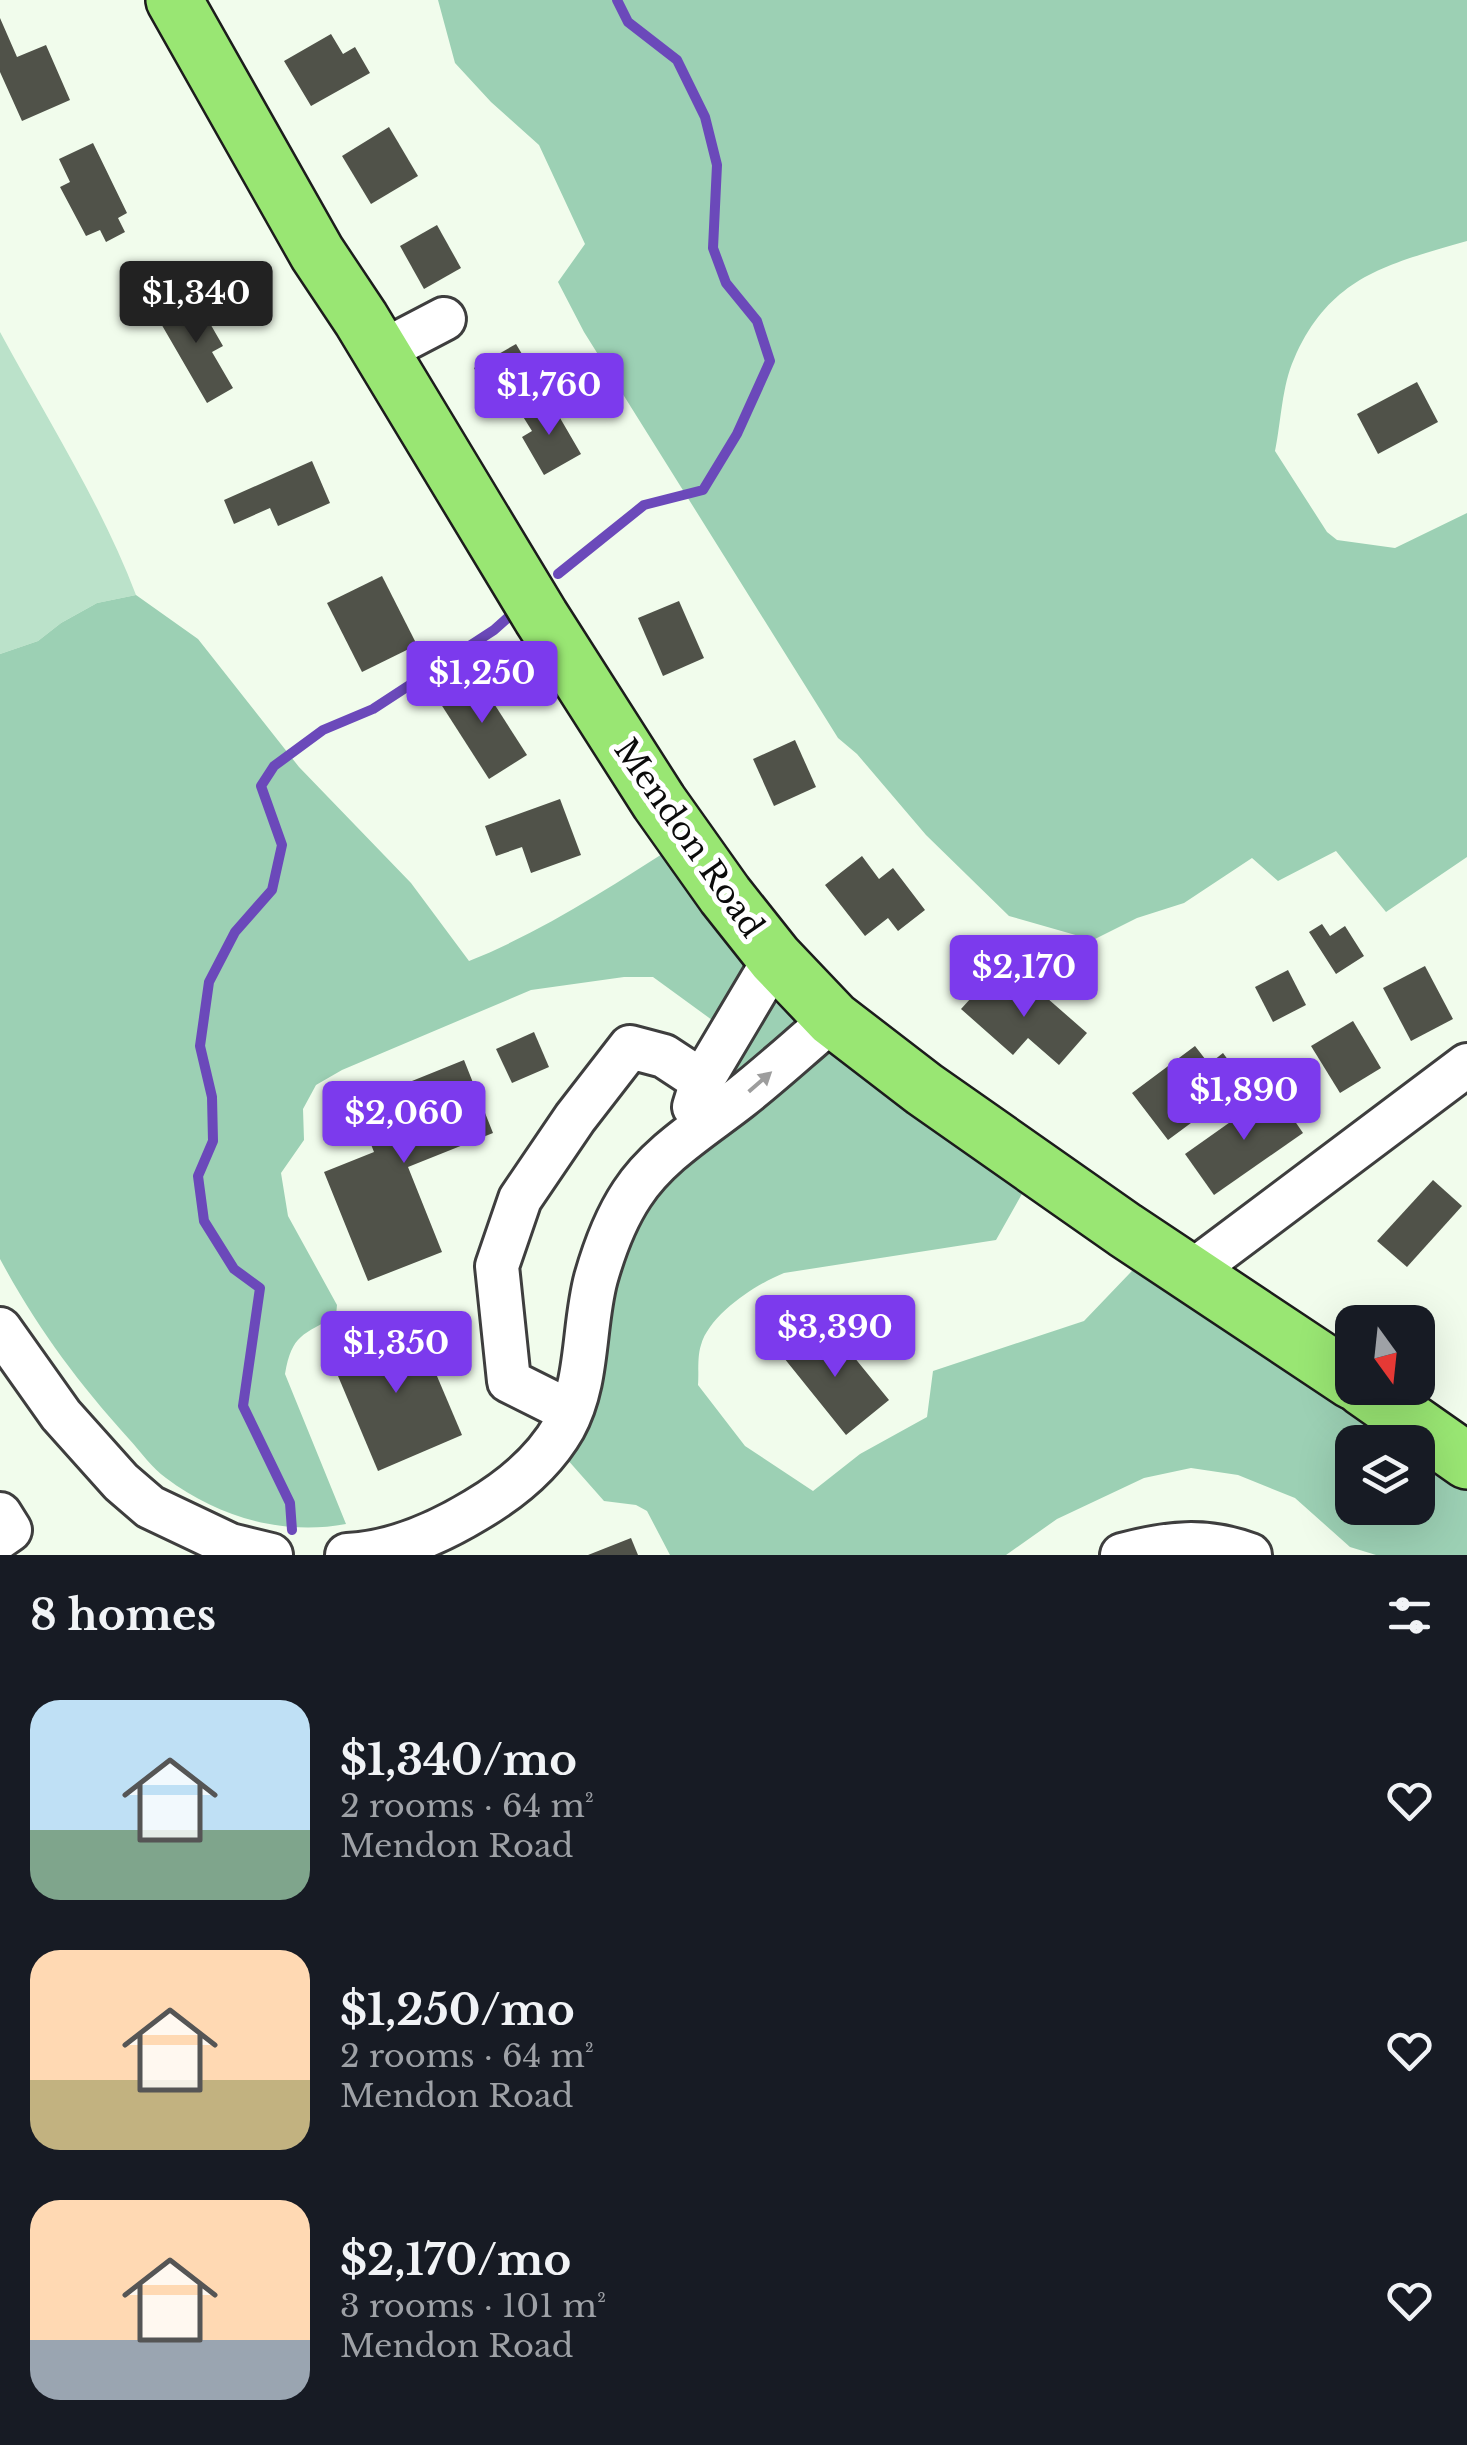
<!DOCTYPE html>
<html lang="en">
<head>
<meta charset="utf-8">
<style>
  body { margin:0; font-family:"Libre Baskerville",serif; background:#20242c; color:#f1f3f6; height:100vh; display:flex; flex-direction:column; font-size:38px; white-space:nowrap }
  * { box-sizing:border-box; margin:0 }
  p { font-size:32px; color:#9ea1a6 }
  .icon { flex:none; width:55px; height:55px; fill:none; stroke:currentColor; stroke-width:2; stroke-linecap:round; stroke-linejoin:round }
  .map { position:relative; height:1555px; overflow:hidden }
  .drawer { display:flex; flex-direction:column; background:#171b24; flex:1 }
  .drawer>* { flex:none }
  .needle { width:65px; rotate:165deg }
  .controls { position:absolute; left:1335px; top:1305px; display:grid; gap:20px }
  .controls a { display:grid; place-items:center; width:100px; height:100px; border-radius:20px; background:#171b24; box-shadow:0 10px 40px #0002; font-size:50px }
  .price { position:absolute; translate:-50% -85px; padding:0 22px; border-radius:10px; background:#7c3aed; color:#fff; font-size:32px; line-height:65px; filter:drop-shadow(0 2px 5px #0008) }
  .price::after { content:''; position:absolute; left:50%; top:60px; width:30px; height:22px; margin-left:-15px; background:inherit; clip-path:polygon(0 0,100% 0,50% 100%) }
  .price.selected { background:#222; color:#fff }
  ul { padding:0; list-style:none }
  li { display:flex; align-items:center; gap:30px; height:250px; padding:0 30px }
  li span { display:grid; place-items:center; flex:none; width:280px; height:200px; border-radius:30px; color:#555 }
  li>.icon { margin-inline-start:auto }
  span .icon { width:120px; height:120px; fill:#fffc; stroke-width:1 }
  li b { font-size:42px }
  h2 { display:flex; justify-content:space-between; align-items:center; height:120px; padding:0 30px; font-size:42px }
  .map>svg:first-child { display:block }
  .green { fill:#bbe2ca }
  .forest { fill:#9cd0b4; fill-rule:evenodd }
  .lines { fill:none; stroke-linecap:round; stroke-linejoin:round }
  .stream { stroke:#6b49ba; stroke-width:10 }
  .building { fill:#505249 }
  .minor-casing { stroke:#3e3e3e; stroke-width:48 }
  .major-casing { stroke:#1c1c1c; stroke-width:60 }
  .minor { stroke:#fff; stroke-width:42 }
  .major { stroke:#99e673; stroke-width:55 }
  .oneway { fill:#9d9d9d }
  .labels { text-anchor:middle; stroke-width:10; stroke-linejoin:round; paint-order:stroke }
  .street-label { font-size:32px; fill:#0b0b0b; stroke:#fff }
</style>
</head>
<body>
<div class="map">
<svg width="1467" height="1555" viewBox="0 0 1467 1555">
  <rect width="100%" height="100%" fill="#f1fcec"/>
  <path class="green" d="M 0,332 C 47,419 101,503 136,595 L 97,603 L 61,623 L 38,641 L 0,654 Z"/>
  <g class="forest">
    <path d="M 438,0 L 1467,0 L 1467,241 C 1388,264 1330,276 1294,359 C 1282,385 1281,422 1275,451 L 1327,532 L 1337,540 L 1395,548 L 1467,513 L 1467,857 L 1386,912 L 1336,851 L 1278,881 L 1252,858 L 1184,903 L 1137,918 L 1093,940 L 1009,916 L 926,835 L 857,754 L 838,738 L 584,332 L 558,282 L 585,244 L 539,145 L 491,102 L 455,63 Z"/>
    <path d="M 136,595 L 198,639 L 299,767 L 411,883 L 469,961 C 544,931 610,887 678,844 L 1036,1169 L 996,1240 L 784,1273 C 756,1284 710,1314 701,1345 C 697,1357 699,1373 698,1385 L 745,1446 L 813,1491 L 860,1454 L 927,1417 L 933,1371 L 1084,1321 L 1152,1250 L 1467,1463 L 1467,1555 L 1376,1555 L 1350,1547 L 1295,1498 L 1238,1475 L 1191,1468 L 1144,1478 L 1057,1519 L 1006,1555 L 670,1555 L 647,1511 L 636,1505 L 604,1501 L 551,1441 L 661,1161 L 723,1028 L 653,977 L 624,977 L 531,990 L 342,1070 L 316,1085 L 303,1109 L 304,1140 L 281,1173 L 288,1216 L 337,1305 L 336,1316 C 303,1335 292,1334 285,1374 L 346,1524 C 283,1536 218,1517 166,1478 C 152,1468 141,1452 129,1439 C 76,1380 38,1329 0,1259 L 0,654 L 38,641 L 61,623 L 97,603 ZM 1352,1442 L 1418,1442 L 1418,1508 L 1352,1508 Z"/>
  </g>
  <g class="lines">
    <g class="stream">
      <path d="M 558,574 L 644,505 L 703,490 L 737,434 L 770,361 L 757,321 L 726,283 L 713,248 L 717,165 L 705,117 L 677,60 L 628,22 L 617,0"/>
      <path d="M 292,1530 L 290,1503 L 243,1406 L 260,1288 L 234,1269 L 204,1221 L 198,1176 L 213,1141 L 212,1097 L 200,1046 L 209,982 L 235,932 L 272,890 L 282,845 L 261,786 L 274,766 L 323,730 L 373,709 L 494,630 L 513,613"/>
    </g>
  </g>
  <g class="building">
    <path d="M 0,18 L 17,57 L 46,45 L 70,100 L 22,121 L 0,72 Z"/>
    <path d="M 331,34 L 343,54 L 355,47 L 370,73 L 311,106 L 284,61 Z"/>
    <path d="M 389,127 L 418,176 L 371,204 L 342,156 Z"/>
    <path d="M 93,143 L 127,213 L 118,218 L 125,232 L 106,242 L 100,230 L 86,236 L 60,187 L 70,182 L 59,159 Z"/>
    <path d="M 437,225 L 461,268 L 424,289 L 400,246 Z"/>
    <path d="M 193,294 L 223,346 L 212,352 L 233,388 L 207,403 L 156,315 Z"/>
    <path d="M 516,344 L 541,386 L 498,410 L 474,368 Z"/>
    <path d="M 1417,382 L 1438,422 L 1378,454 L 1357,414 Z"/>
    <path d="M 549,399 L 581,454 L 544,475 L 522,437 L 532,431 L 522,415 Z"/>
    <path d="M 312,461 L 330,503 L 278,526 L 270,508 L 234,524 L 224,500 Z"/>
    <path d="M 382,576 L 417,645 L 362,672 L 327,603 Z"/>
    <path d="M 679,601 L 704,658 L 663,676 L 638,618 Z"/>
    <path d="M 475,674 L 527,755 L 489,779 L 437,698 Z"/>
    <path d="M 795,740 L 816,787 L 774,806 L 753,759 Z"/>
    <path d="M 560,799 L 581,855 L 531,873 L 522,847 L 496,856 L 485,826 Z"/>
    <path d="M 862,856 L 879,879 L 893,868 L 925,910 L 898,931 L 888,918 L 865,936 L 825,885 Z"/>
    <path d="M 1322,924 L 1330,936 L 1345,926 L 1364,956 L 1336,974 L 1309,932 Z"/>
    <path d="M 1425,966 L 1453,1019 L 1411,1041 L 1383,988 Z"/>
    <path d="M 1288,970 L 1306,1005 L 1273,1022 L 1255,987 Z"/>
    <path d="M 992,975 L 1018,998 L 1031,984 L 1087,1033 L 1059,1065 L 1028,1038 L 1013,1055 L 961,1009 Z"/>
    <path d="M 1353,1021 L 1381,1068 L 1340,1093 L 1311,1046 Z"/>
    <path d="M 534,1032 L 549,1067 L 512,1083 L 496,1049 Z"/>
    <path d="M 1195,1046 L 1209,1064 L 1223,1053 L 1245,1083 L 1168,1140 L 1132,1093 Z"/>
    <path d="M 464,1060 L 493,1133 L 408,1167 L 442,1252 L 368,1281 L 324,1172 L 374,1152 L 355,1104 Z"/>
    <path d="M 1274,1091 L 1303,1133 L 1214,1195 L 1185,1154 Z"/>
    <path d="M 1433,1180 L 1462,1206 L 1407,1267 L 1377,1241 Z"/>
    <path d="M 414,1322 L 462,1435 L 378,1471 L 330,1357 Z"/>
    <path d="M 813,1327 L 835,1355 L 845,1346 L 889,1400 L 846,1435 L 780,1353 Z"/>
    <path d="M 631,1538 L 638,1555 L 588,1555 Z"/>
  </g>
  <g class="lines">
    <defs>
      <g id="minor">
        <path d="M 379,353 L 444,319"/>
        <path d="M 694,1107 L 702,1081 L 775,958"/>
        <path d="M 1190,1273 L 1467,1065"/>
        <path d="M 0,1329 L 61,1415 L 121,1482 L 150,1507 L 230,1545 L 271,1555"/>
        <path d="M 569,1411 L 509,1381 L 497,1266 L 520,1199 L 575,1118 L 630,1047 L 664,1056 L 702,1081"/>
        <path d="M 0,1514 L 10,1530 L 0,1537"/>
        <path d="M 347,1555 C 392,1553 438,1533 476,1510 C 510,1490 544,1462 564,1427 C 589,1382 583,1326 596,1278 C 604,1250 616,1218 632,1194 C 658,1154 703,1127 740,1098 C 772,1073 802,1045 833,1019"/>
        <path d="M 1122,1555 C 1167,1543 1205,1538 1250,1555"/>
      </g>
      <g id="major">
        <path d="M 174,0 L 317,253 L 361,319 L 541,617 L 659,802 L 725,895 L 775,958 L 833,1019 L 924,1089 L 1125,1230 L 1352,1381"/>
        <path d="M 1363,1388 L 1467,1461"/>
      </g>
    </defs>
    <use href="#minor" class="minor-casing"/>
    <use href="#major" class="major-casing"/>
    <use href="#minor" class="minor"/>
    <use href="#major" class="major"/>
  </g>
  <defs><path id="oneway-solid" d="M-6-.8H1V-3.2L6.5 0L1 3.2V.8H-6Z" transform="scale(2.5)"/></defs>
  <use class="oneway" href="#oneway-solid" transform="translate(760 1082) rotate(-41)"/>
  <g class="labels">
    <g class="street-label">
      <text transform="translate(689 838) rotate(55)" y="11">Mendon Road</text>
    </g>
  </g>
</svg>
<div class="controls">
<a><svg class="needle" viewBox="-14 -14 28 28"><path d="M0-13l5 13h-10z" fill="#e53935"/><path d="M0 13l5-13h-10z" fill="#9ea1a6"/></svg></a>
<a><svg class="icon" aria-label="layers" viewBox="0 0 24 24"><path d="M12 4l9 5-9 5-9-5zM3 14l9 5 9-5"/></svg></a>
</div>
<b class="price selected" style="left:196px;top:346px">$1,340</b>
<b class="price" style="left:549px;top:438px">$1,760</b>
<b class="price" style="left:482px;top:726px">$1,250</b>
<b class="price" style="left:1024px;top:1020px">$2,170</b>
<b class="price" style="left:1244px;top:1143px">$1,890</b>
<b class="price" style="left:404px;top:1166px">$2,060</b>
<b class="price" style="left:835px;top:1380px">$3,390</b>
<b class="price" style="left:396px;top:1396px">$1,350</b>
</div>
<section class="drawer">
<h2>8 homes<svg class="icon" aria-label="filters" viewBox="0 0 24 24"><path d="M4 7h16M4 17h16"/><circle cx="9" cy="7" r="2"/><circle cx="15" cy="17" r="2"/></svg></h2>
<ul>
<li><span style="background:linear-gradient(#bfe0f5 65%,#7fa58c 0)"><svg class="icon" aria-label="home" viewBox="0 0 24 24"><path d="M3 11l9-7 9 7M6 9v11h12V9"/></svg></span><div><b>$1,340/mo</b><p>2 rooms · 64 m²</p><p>Mendon Road</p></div><svg class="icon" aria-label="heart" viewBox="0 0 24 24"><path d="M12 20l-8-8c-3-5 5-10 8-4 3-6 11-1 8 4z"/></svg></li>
<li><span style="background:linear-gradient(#ffd9b3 65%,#c2b280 0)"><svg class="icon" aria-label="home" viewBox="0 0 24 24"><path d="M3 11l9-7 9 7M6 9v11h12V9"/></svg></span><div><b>$1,250/mo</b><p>2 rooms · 64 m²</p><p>Mendon Road</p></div><svg class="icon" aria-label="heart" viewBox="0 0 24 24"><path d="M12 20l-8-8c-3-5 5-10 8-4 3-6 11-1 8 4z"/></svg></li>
<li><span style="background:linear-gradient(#ffd9b3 70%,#9aa5b1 0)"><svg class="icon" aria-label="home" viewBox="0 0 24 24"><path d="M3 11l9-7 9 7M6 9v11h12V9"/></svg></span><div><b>$2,170/mo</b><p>3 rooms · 101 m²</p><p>Mendon Road</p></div><svg class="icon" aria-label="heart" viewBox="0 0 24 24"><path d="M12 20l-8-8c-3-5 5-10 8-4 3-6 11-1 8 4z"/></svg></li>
</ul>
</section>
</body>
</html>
